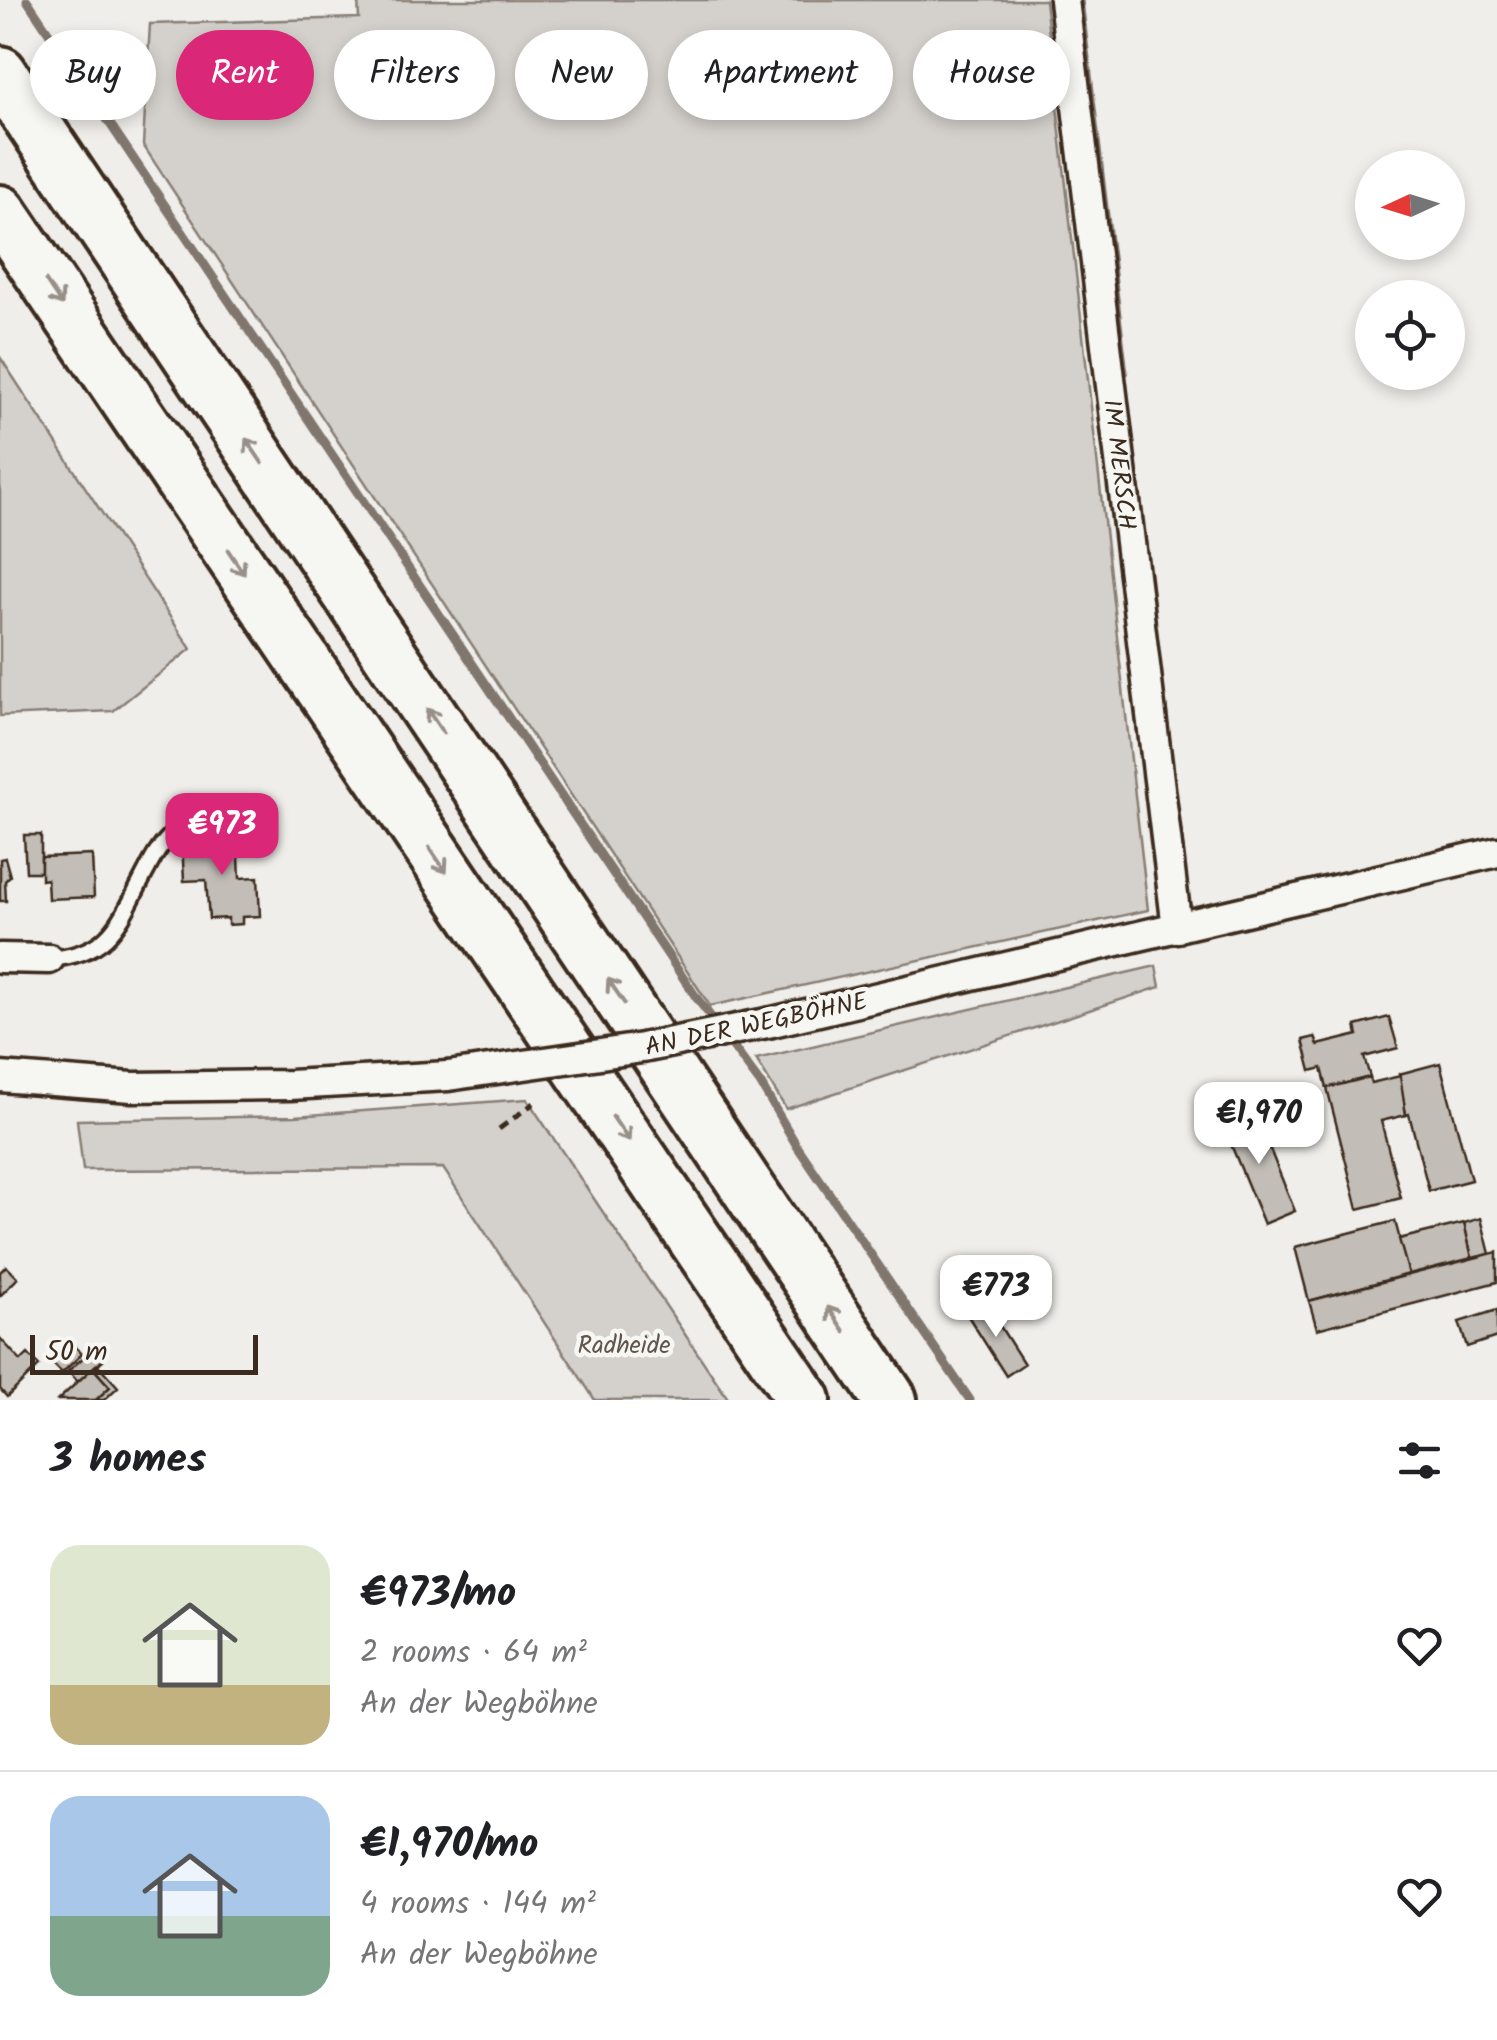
<!DOCTYPE html>
<html lang="en">
<head>
<meta charset="utf-8">
<style>
  body { margin:0; font-family:Kalam,sans-serif; background:#f2f2f2; color:#202124; height:100vh; display:flex; flex-direction:column; font-size:38px; white-space:nowrap }
  * { box-sizing:border-box; margin:0 }
  p { font-size:32px; color:#757577 }
  .icon { flex:none; width:55px; height:55px; fill:none; stroke:currentColor; stroke-width:2; stroke-linecap:round; stroke-linejoin:round }
  .map { position:relative; height:1400px; overflow:hidden }
  .side { display:flex; flex-direction:column; background:#fff; flex:1 }
  .side>* { flex:none }
  .banner { position:absolute; left:30px; top:30px; width:1438px; height:90px; display:flex; gap:20px }
  .needle { width:65px; rotate:266deg }
  .tools { position:absolute; left:1355px; top:150px; display:grid; gap:20px }
  .tools a { display:grid; place-items:center; width:110px; height:110px; border-radius:50%; background:#fff; box-shadow:0 5px 15px #0003; font-size:50px }
  .scale { position:absolute; left:30px; bottom:25px; width:228px; box-sizing:border-box; padding-left:10px; border:5px solid #3b2a1e; border-top:0; font-size:28px; line-height:35px; white-space:nowrap; color:#3b2a1e; -webkit-text-stroke:8px #f6f6f2; paint-order:stroke }
  .price { position:absolute; translate:-50% -85px; padding:0 22px; border-radius:20px; background:#fff; color:#222; font-size:32px; line-height:65px; filter:drop-shadow(0 2px 5px #0008) }
  .price::after { content:''; position:absolute; left:50%; top:60px; width:30px; height:22px; margin-left:-15px; background:inherit; clip-path:polygon(0 0,100% 0,50% 100%) }
  .price.current { background:#db2777; color:#fff }
  ul { padding:0; list-style:none }
  li { display:flex; align-items:center; gap:30px; height:250px; padding:0 50px }
  li+li { border-top:2px solid #e0e0e0 }
  li span { display:grid; place-items:center; flex:none; width:280px; height:200px; border-radius:30px; color:#555 }
  li>.icon { margin-inline-start:auto }
  span .icon { width:120px; height:120px; fill:#fffc; stroke-width:1 }
  li b { font-size:42px }
  h2 { display:flex; justify-content:space-between; align-items:center; height:120px; padding:0 50px; font-size:42px }
  .chip { padding:0 35px; border-radius:45px; background:#fff; box-shadow:0 5px 15px #0003; font-size:35px; line-height:90px }
  .chip.current { background:#db2777; color:#fff }
  .map>svg:first-child { display:block }
  .green { fill:#d4d1cc; stroke:#887e75; stroke-width:2.5 }
  .lines { fill:none; stroke-linecap:round; stroke-linejoin:round }
  .stream { stroke:#81766d; stroke-width:9 }
  .building { fill:#c2bdb7; stroke:#3b2a1e; stroke-width:2.5 }
  .service-casing { stroke:#3b2a1e; stroke-width:21 }
  .minor-casing { stroke:#3b2a1e; stroke-width:35 }
  .motorway-casing { stroke:#3b2a1e; stroke-width:60 }
  .path { stroke:#3b2a1e; stroke-width:5; stroke-dasharray:10 8; stroke-linecap:butt }
  .service { stroke:#f6f6f2; stroke-width:14 }
  .minor { stroke:#f6f6f2; stroke-width:28 }
  .motorway { stroke:#f6f6f2; stroke-width:52 }
  .minor-bridge-casing { stroke:#3b2a1e; stroke-width:35; stroke-linecap:butt }
  .minor-bridge { stroke:#f6f6f2; stroke-width:28 }
  .oneway { stroke:#989088 }
  .labels { text-anchor:middle; stroke-width:9; stroke-linejoin:round; paint-order:stroke }
  .street-label { font-size:25px; fill:#3b2a1e; stroke:#f6f6f2 }
  .park-label { font-size:25px; fill:#61544a; stroke:#f6f6f2 }
</style>
</head>
<body>
<div class="map">
<svg width="1497" height="1400" viewBox="0 0 1497 1400">
  <rect width="100%" height="100%" fill="#efeeea"/>
  <filter id="ink" filterUnits="userSpaceOnUse"><feTurbulence type="fractalNoise" baseFrequency=".01" numOctaves="2"/><feDisplacementMap in="SourceGraphic" scale="20" xChannelSelector="R" yChannelSelector="G"/><feConvolveMatrix kernelMatrix="1 2 1 2 8 2 1 2 1" color-interpolation-filters="sRGB"/></filter>
  <g filter="url(#ink)">
    <g class="green">
      <path d="M 358,0 L 1045,0 L 1148,910 L 710,1006 L 143,145 L 150,24 L 359,18 Z"/>
      <path d="M 0,357 L 191,649 L 113,711 L 0,716 Z"/>
      <path d="M 1156,966 L 1160,987 L 786,1109 L 756,1059 Z"/>
      <path d="M 527,1099 L 729,1400 L 595,1400 L 443,1168 L 83,1170 L 77,1120 L 295,1116 Z"/>
    </g>
    <g class="lines">
      <g class="stream">
        <path d="M 27,0 L 696,997 L 760,1083 L 797,1146 L 970,1400"/>
        <path d="M 1079,0 L 1124,373"/>
      </g>
    </g>
    <g class="building">
      <path d="M 24,835 L 41,835 L 41,872 L 26,872 Z"/>
      <path d="M 238,837 L 240,878 L 258,877 L 260,916 L 242,917 L 242,924 L 228,925 L 228,918 L 209,919 L 206,880 L 184,881 L 182,840 Z"/>
      <path d="M 92,855 L 94,897 L 48,899 L 47,879 L 41,880 L 41,857 Z"/>
      <path d="M 5,858 L 10,876 L 5,881 L 6,901 L 0,901 L 0,859 Z"/>
      <path d="M 1389,1017 L 1398,1048 L 1364,1057 L 1370,1077 L 1327,1088 L 1322,1068 L 1311,1071 L 1303,1040 L 1315,1037 L 1318,1045 L 1358,1035 L 1356,1026 Z"/>
      <path d="M 1440,1063 L 1471,1180 L 1429,1191 L 1409,1114 L 1406,1115 L 1399,1074 Z"/>
      <path d="M 1400,1076 L 1406,1115 L 1381,1121 L 1401,1198 L 1358,1209 L 1327,1088 L 1370,1077 L 1371,1083 Z"/>
      <path d="M 1254,1110 L 1295,1211 L 1264,1224 L 1222,1123 Z"/>
      <path d="M 1481,1218 L 1490,1254 L 1472,1258 L 1464,1223 Z"/>
      <path d="M 1395,1221 L 1409,1274 L 1309,1301 L 1295,1247 Z"/>
      <path d="M 1464,1223 L 1472,1258 L 1409,1274 L 1399,1239 Z"/>
      <path d="M 1497,1252 L 1497,1282 L 1317,1329 L 1309,1301 Z"/>
      <path d="M 6,1266 L 18,1278 L 0,1296 L 0,1272 Z"/>
      <path d="M 986,1304 L 1024,1364 L 1006,1376 L 968,1316 Z"/>
      <path d="M 1497,1310 L 1497,1337 L 1467,1347 L 1459,1322 Z"/>
      <path d="M 0,1338 L 21,1361 L 28,1354 L 39,1366 L 7,1397 L 0,1389 Z"/>
      <path d="M 71,1342 L 82,1354 L 62,1373 L 51,1362 Z"/>
      <path d="M 93,1349 L 103,1360 L 78,1382 L 68,1371 Z"/>
      <path d="M 97,1364 L 94,1369 L 110,1387 L 96,1400 L 58,1400 Z"/>
      <path d="M 99,1366 L 118,1387 L 104,1400 L 96,1400 L 110,1387 L 94,1369 Z"/>
    </g>
    <g class="lines">
      <defs>
        <path id="service" d="M 49,959 C 113,954 120,920 147,870 C 154,856 163,840 176,832 C 193,822 218,822 238,819"/>
        <g id="minor">
          <path id="s1" d="M 1064,0 L 1177,928"/>
          <path d="M 0,958 L 49,959"/>
          <path d="M 772,1022 L 1497,852"/>
          <path d="M 0,1077 L 132,1087 L 290,1085 L 448,1076"/>
        </g>
        <g id="motorway">
          <path d="M 0,73 L 890,1400"/>
          <path d="M 0,212 L 804,1400"/>
        </g>
      </defs>
      <use href="#service" class="service-casing"/>
      <use href="#minor" class="minor-casing"/>
      <use href="#motorway" class="motorway-casing"/>
      <path class="path" d="M 499,1129 L 534,1103"/>
      <use href="#service" class="service"/>
      <use href="#minor" class="minor"/>
      <use href="#motorway" class="motorway"/>
      <defs>
        <path id="minor-bridge" d="M 448,1076 L 642,1048 L 772,1022"/>
      </defs>
      <use href="#minor-bridge" class="minor-bridge-casing"/>
      <use href="#minor-bridge" class="minor-bridge"/>
    </g>
    <defs><path id="oneway-shaft" d="M-6 0H5M1.5-3L5.5 0L1.5 3" fill="none" stroke-width="1.6" stroke-linecap="round" stroke-linejoin="round" transform="scale(2.5)"/></defs>
    <g class="oneway">
      <use href="#oneway-shaft" transform="translate(54 293) rotate(56)"/>
      <use href="#oneway-shaft" transform="translate(254 451) rotate(-124)"/>
      <use href="#oneway-shaft" transform="translate(236 562) rotate(56)"/>
      <use href="#oneway-shaft" transform="translate(435 721) rotate(-124)"/>
      <use href="#oneway-shaft" transform="translate(438 860) rotate(56)"/>
      <use href="#oneway-shaft" transform="translate(616 991) rotate(-124)"/>
      <use href="#oneway-shaft" transform="translate(621 1129) rotate(56)"/>
      <use href="#oneway-shaft" transform="translate(836 1319) rotate(-124)"/>
    </g>
  </g>
  <g class="labels">
    <g class="street-label">
      <text dy="9" stroke="none"><textPath href="#s1" startOffset="468">IM MERSCH</textPath></text>
      <text transform="translate(756 1023) rotate(-12)" y="9">AN DER WEGBÖHNE</text>
    </g>
    <g class="park-label">
      <text x="624" y="1353">Radheide</text>
    </g>
  </g>
</svg>
<div class="tools">
<a><svg class="needle" viewBox="-14 -14 28 28"><path d="M0-13l5 13h-10z" fill="#e53935"/><path d="M0 13l5-13h-10z" fill="#757577"/></svg></a>
<a><svg class="icon" aria-label="locate" viewBox="0 0 24 24"><circle cx="12" cy="12" r="6"/><path d="M12 2v4M12 18v4M2 12h4M18 12h4"/></svg></a>
</div>
<div class="scale">50 m</div>
<b class="price current" style="left:222px;top:878px">€973</b>
<b class="price" style="left:1259px;top:1167px">€1,970</b>
<b class="price" style="left:996px;top:1340px">€773</b>
<div class="banner">
<a class="chip">Buy</a>
<a class="chip current">Rent</a>
<a class="chip">Filters</a>
<a class="chip">New</a>
<a class="chip">Apartment</a>
<a class="chip">House</a>
</div>
</div>
<section class="side">
<h2>3 homes<svg class="icon" aria-label="filters" viewBox="0 0 24 24"><path d="M4 7h16M4 17h16"/><circle cx="9" cy="7" r="2"/><circle cx="15" cy="17" r="2"/></svg></h2>
<ul>
<li><span style="background:linear-gradient(#dfe7d0 70%,#c2b280 0)"><svg class="icon" aria-label="home" viewBox="0 0 24 24"><path d="M3 11l9-7 9 7M6 9v11h12V9"/></svg></span><div><b>€973/mo</b><p>2 rooms · 64 m²</p><p>An der Wegböhne</p></div><svg class="icon" aria-label="heart" viewBox="0 0 24 24"><path d="M12 20l-8-8c-3-5 5-10 8-4 3-6 11-1 8 4z"/></svg></li>
<li><span style="background:linear-gradient(#a9c7e8 60%,#7fa58c 0)"><svg class="icon" aria-label="home" viewBox="0 0 24 24"><path d="M3 11l9-7 9 7M6 9v11h12V9"/></svg></span><div><b>€1,970/mo</b><p>4 rooms · 144 m²</p><p>An der Wegböhne</p></div><svg class="icon" aria-label="heart" viewBox="0 0 24 24"><path d="M12 20l-8-8c-3-5 5-10 8-4 3-6 11-1 8 4z"/></svg></li>
</ul>
</section>
</body>
</html>
